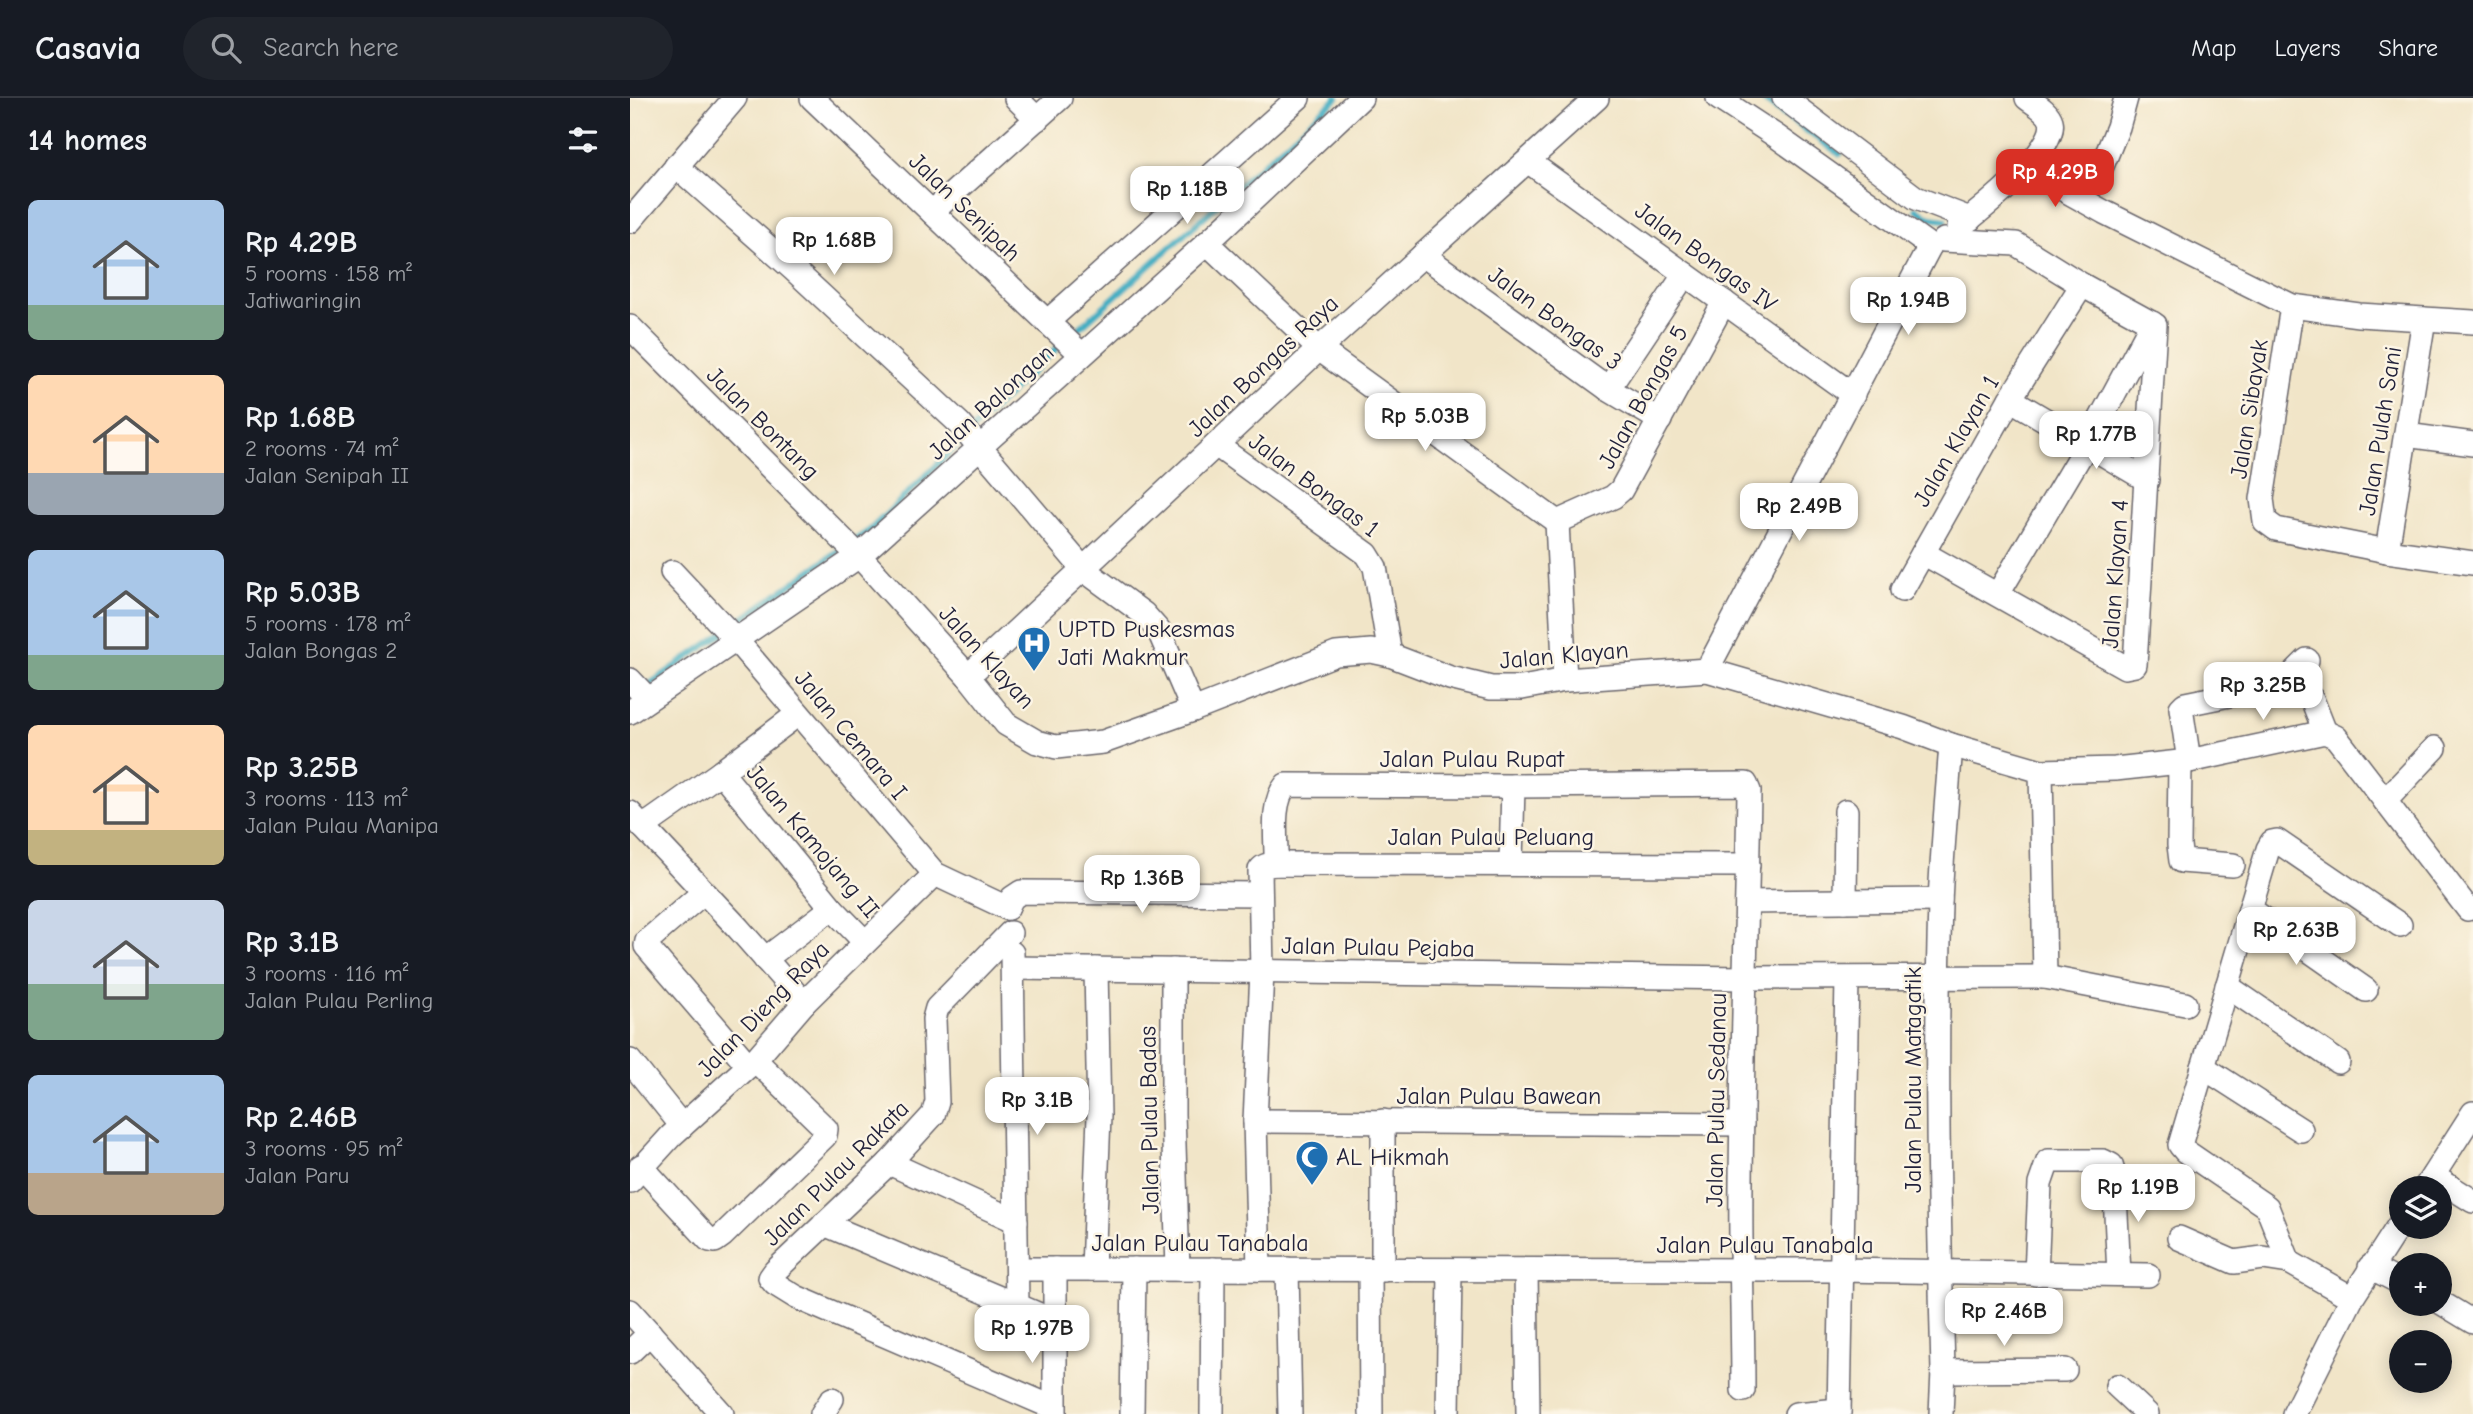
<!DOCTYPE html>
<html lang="en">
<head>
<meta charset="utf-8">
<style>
  body { margin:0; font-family:"Comic Neue",sans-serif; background:#20242c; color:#f1f3f6; height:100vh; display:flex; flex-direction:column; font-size:26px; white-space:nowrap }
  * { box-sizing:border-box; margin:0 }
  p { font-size:23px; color:#9ea1a6 }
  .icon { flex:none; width:38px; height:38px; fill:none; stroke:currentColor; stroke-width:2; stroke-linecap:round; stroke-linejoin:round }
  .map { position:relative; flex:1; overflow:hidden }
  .drawer { display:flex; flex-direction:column; background:#171b24; width:630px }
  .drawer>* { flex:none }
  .controls { position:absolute; left:1759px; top:1078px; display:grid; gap:14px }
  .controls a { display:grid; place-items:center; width:63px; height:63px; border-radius:50%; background:#171b24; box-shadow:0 4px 18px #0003; font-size:35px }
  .price { position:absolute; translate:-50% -60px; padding:0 16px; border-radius:14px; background:#fff; color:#222; font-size:23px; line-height:46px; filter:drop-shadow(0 2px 4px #0008) }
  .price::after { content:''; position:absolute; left:50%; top:42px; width:21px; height:16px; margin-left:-10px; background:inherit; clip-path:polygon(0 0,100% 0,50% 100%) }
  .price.current { background:#d93025; color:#fff }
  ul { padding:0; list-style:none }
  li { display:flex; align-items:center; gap:21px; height:175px; padding:0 28px }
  li span { display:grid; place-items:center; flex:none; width:196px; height:140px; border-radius:10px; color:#555 }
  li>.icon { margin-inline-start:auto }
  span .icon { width:84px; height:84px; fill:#fffc; stroke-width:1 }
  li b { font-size:30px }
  h2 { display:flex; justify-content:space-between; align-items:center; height:84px; padding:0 28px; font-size:30px }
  header { display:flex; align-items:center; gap:42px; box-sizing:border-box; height:98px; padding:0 35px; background:#171b24; border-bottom:2px solid #363941 }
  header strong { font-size:33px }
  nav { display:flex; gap:38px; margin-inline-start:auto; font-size:24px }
  .search { width:490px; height:63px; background:#20242c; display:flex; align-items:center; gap:18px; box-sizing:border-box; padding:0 24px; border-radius:38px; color:#9ea1a6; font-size:26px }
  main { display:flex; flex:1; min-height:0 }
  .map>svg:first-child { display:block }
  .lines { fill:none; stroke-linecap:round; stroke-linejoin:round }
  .stream { stroke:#43adc2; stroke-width:6 }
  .minor-casing { stroke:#6a666c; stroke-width:26 }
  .minor { stroke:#fff; stroke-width:23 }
  .labels { text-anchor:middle; stroke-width:5; stroke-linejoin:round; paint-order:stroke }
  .street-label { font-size:24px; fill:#22223b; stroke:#fcf5e5 }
  .poi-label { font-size:24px; fill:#22223b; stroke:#fcf5e5; text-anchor:start }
</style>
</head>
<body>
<header>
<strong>Casavia</strong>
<div class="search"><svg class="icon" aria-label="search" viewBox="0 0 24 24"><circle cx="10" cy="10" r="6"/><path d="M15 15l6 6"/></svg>Search here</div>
<nav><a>Map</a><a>Layers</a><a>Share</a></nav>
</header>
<main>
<section class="drawer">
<h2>14 homes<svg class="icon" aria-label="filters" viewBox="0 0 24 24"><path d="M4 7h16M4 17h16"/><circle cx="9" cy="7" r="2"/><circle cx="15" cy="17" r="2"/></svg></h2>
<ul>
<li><span style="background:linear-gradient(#a9c7e8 75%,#7fa58c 0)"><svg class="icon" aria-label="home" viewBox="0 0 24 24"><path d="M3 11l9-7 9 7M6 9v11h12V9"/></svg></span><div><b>Rp 4.29B</b><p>5 rooms · 158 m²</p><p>Jatiwaringin</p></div></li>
<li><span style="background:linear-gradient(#ffd9b3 70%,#9aa5b1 0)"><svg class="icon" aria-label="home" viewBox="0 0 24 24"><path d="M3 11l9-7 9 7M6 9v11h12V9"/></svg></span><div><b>Rp 1.68B</b><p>2 rooms · 74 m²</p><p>Jalan Senipah II</p></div></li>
<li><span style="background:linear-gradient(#a9c7e8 75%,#7fa58c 0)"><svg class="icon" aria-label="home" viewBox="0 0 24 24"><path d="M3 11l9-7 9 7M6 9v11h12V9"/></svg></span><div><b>Rp 5.03B</b><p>5 rooms · 178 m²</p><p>Jalan Bongas 2</p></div></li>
<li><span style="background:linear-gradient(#ffd9b3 75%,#c2b280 0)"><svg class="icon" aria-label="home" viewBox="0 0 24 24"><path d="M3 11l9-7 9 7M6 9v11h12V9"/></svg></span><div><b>Rp 3.25B</b><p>3 rooms · 113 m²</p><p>Jalan Pulau Manipa</p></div></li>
<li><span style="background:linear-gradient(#c9d6e8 60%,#7fa58c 0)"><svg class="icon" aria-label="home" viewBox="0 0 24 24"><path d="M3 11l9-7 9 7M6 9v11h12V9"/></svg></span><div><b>Rp 3.1B</b><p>3 rooms · 116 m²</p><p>Jalan Pulau Perling</p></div></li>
<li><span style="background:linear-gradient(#a9c7e8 70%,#b9a48a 0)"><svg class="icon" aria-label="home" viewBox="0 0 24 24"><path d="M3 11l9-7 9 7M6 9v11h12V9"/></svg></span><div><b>Rp 2.46B</b><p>3 rooms · 95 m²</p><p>Jalan Paru</p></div></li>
</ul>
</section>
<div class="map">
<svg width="1843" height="1316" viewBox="0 0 1843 1316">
  <rect width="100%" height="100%" fill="#fcf5e5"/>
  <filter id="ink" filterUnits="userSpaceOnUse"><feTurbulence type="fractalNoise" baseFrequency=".0143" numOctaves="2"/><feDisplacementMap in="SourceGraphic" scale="14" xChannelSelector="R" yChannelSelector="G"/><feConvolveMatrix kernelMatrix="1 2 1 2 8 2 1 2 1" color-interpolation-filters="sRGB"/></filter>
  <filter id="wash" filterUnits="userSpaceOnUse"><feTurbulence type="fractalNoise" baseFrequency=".00686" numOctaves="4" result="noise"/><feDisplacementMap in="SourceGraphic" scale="28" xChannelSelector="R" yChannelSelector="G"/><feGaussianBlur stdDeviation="1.57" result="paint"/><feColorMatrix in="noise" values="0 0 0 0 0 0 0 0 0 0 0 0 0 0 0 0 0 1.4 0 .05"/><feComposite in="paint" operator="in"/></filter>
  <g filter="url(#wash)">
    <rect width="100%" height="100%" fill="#f1e5c8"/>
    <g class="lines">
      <g class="stream">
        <path d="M 1130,0 L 1210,56"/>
        <path d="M 1287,111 L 1300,120 L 1315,122"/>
        <path d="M 342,332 L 426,251 L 707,0"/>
        <path d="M 222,444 L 240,432 L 335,340"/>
        <path d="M 102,528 L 213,450"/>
        <path d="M 0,600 L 93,535"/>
      </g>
    </g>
  </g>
  <g filter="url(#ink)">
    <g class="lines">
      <defs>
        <g id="minor">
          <path d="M 182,0 L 452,257"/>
          <path d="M 386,0 L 407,21"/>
          <path d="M 1088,0 L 1146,38 L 1300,148"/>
          <path d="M 1154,0 L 1286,100 L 1340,121"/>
          <path d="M 899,64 L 1223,297"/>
          <path d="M 46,68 L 163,171 L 330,326 L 454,472 L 514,516 L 529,533 L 563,612"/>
          <path d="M 1397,71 L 1474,114 L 1662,208 L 1729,217 L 1843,224"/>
          <path d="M 1465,85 L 1488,29 L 1496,0"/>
          <path d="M 302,114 L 430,0"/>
          <path d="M 0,123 L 105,0"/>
          <path d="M 1329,129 C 1350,113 1429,51 1421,23 C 1418,13 1405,6 1397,0"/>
          <path d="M 577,145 L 689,251 L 927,424"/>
          <path d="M 793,157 L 978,291 L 1030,322"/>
          <path d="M 1662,208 L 1632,401 L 1635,423 L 1646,431 L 1757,453 L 1843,465"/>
          <path d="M 417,224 L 668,0"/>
          <path d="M 0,229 L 233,462 L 338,578 L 376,626 L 407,644 L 426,649 L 473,644 L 563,612 L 706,556 L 741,553 L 760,557 L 820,580 L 861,590 L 892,590 L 935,582 L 1077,572 L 1273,629 L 1321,647 L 1411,673 L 1485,671 L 1559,663 L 1695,634 L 1706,639 L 1838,811"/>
          <path d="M 978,291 L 1055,176"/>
          <path d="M 1380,301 L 1517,382"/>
          <path d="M 1776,337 L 1843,346"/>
          <path d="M 586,347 L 737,456 L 745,469 L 760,557"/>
          <path d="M 927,424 L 983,399 L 991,392 L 1094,204"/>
          <path d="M 927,424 L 935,582"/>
          <path d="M 1757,453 L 1794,221"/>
          <path d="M 1293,455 L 1495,569 L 1505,567 L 1525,227 L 1452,187 L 1386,146 L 1314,142"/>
          <path d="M 42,474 L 106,542 L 305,776 L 377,810"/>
          <path d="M 1272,492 L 1380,301 L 1452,187"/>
          <path d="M 1368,496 L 1457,346 L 1522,225"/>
          <path d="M 1677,562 L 1662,577 L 1664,584 L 1682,601 L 1695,634"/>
          <path d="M 1077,572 L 1300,148"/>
          <path d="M 338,578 L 689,251 L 967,0"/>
          <path d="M 0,582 L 18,601"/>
          <path d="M 0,614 L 229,458 L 577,145 L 731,0"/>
          <path d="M 1559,663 L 1551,610 L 1555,606 L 1664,584"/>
          <path d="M 1550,664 L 1549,747 L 1551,763 L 1603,767"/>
          <path d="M 1411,673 L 1415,879"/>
          <path d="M 91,674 L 202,810 L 235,844"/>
          <path d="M 1755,703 L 1805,650"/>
          <path d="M 0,715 L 108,830 L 174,905"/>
          <path d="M 13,729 L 91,674 L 168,616"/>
          <path d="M 881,765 L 883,688"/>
          <path d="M 646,766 C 647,742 640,706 656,687 L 883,688 L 1116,686 L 1119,693 C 1117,824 1112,955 1111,1085 C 1110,1154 1113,1223 1113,1292"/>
          <path d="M 74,794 L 17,843 L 16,848 L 119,968"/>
          <path d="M 1215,803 L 1216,713"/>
          <path d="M 1117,804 L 1310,802"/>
          <path d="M 377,810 L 382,800 L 391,794 L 630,796"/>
          <path d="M 1620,811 L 1736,892"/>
          <path d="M 380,835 L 307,910 L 304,921 L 307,1004 L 303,1017 L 259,1065 L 145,1173 L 140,1180 L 145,1186 L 166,1199 L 424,1310"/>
          <path d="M 382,855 L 387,1208"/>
          <path d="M 135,861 L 202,810"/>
          <path d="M 383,870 L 1114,880 L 1415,879 L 1555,906"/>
          <path d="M 543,872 L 543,1016 L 548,1171"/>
          <path d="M 1597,888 L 1708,964"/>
          <path d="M 0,963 L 52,1028"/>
          <path d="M 1573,969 L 1671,1032"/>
          <path d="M 625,1023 L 1112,1026"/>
          <path d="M 259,1065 L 386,1123"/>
          <path d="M 11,1068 L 79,1142 L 85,1143 L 92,1138 L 195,1038 L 196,1031 L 125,962"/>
          <path d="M 1803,1078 L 1843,1103"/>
          <path d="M 0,1083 L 41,1038 L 125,962 L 174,905 L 305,776"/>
          <path d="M 1795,1090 L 1843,1015"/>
          <path d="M 194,1126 L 424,1223"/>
          <path d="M 1549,1140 L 1604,1164 L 1633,1160 L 1659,1164 L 1722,1200"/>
          <path d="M 1659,1164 L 1637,1109 L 1555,1053 L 1550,1047 L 1638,751 L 1642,744 L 1647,743 L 1770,827"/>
          <path d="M 1740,1169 L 1771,1185"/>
          <path d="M 387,1171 L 1210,1172 L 1518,1177"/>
          <path d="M 463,1171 L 469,1018 L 466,871"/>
          <path d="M 629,1171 L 625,1023 L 632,874 L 630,772 C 635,766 639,767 646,766 L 1118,767"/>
          <path d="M 657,1171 L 660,1316"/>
          <path d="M 740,1172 L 741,1316"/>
          <path d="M 753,1172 L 753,1023"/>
          <path d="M 896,1172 L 898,1316"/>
          <path d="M 1406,1176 L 1410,1086 L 1418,1063 L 1473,1063 L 1481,1067 L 1484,1077 L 1489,1176"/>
          <path d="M 1810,1204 L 1843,1224"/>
          <path d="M 0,1213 L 92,1316"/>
          <path d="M 0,1254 L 20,1235"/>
          <path d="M 1313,1273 L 1435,1272"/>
          <path d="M 1487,1288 L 1517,1316"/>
          <path d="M 192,1316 L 202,1301"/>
          <path d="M 425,1316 L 425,1171"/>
          <path d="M 502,1316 L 504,1171"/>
          <path d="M 582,1316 L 583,1171"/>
          <path d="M 818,1316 L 820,1172"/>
          <path d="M 1166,1316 L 1209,1312"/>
          <path d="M 1209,1316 L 1217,881"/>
          <path d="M 1311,1316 L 1313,1273 C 1309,1117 1305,962 1310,806 C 1312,753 1317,700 1321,647"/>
          <path d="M 1664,1316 L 1722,1200 L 1771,1124"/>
        </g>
      </defs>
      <use href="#minor" class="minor-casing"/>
      <use href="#minor" class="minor"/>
    </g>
  </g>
  <defs>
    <symbol id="hospital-pin" viewBox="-11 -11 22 30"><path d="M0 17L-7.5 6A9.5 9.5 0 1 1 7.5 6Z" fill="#1f6fb2" stroke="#fcf5e5"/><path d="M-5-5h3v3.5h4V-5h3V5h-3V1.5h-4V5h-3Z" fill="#fff"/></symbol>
    <symbol id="mosque-pin" viewBox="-11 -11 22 30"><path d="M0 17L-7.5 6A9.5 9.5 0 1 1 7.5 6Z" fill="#1f6fb2" stroke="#fcf5e5"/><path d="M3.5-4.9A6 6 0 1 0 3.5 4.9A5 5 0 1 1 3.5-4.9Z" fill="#fff"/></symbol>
  </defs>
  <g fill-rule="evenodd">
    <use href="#hospital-pin" x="385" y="526" width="38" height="52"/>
    <use href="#mosque-pin" x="663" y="1040" width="38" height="52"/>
  </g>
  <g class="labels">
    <g class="street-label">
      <text transform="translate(335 109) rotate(44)" y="8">Jalan Senipah</text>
      <text transform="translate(1076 159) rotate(36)" y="8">Jalan Bongas IV</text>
      <text transform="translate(925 220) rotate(36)" y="8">Jalan Bongas 3</text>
      <text transform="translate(633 268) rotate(-43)" y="8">Jalan Bongas Raya</text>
      <text transform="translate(1013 299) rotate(-61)" y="8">Jalan Bongas 5</text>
      <text transform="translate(361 304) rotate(-42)" y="8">Jalan Balongan</text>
      <text transform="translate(1619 311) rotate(-81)" y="8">Jalan Sibayak</text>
      <text transform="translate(133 325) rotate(45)" y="8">Jalan Bontang</text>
      <text transform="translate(1750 333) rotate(-81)" y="8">Jalan Pulah Sani</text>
      <text transform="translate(1326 343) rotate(-60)" y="8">Jalan Klayan 1</text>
      <text transform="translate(684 387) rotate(37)" y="8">Jalan Bongas 1</text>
      <text transform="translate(1485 476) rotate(-86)" y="8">Jalan Klayan 4</text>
      <text transform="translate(934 557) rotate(-5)" y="8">Jalan Klayan</text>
      <text transform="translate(357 559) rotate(48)" y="8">Jalan Klayan</text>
      <text transform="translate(221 637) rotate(50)" y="8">Jalan Cemara I</text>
      <text x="842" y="669">Jalan Pulau Rupat</text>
      <text x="861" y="747">Jalan Pulau Peluang</text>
      <text transform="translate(183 743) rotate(50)" y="8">Jalan Kamojang II</text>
      <text transform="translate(748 849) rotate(1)" y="8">Jalan Pulau Pejaba</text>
      <text transform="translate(133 911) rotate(-46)" y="8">Jalan Dieng Raya</text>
      <text transform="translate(1283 982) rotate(-90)" y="8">Jalan Pulau Matagatik</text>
      <text x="869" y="1006">Jalan Pulau Bawean</text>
      <text transform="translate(1086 1002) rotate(-89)" y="8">Jalan Pulau Sedanau</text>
      <text transform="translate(519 1022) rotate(-91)" y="8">Jalan Pulau Badas</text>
      <text transform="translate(206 1075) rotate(-45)" y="8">Jalan Pulau Rakata</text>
      <text x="570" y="1153">Jalan Pulau Tanabala</text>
      <text x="1135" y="1155">Jalan Pulau Tanabala</text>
    </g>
    <g class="poi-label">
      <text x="428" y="539">UPTD Puskesmas<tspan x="428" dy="28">Jati Makmur</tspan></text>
      <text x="706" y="1067">AL Hikmah</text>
    </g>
  </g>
</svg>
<div class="controls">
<a><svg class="icon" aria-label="layers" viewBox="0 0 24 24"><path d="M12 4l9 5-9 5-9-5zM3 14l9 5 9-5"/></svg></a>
<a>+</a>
<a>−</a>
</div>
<b class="price current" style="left:1425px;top:111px">Rp 4.29B</b>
<b class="price" style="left:557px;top:128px">Rp 1.18B</b>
<b class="price" style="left:204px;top:179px">Rp 1.68B</b>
<b class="price" style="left:1278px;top:239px">Rp 1.94B</b>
<b class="price" style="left:795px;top:355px">Rp 5.03B</b>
<b class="price" style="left:1466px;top:373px">Rp 1.77B</b>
<b class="price" style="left:1169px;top:445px">Rp 2.49B</b>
<b class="price" style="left:1633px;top:624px">Rp 3.25B</b>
<b class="price" style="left:512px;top:817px">Rp 1.36B</b>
<b class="price" style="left:1666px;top:869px">Rp 2.63B</b>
<b class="price" style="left:407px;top:1039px">Rp 3.1B</b>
<b class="price" style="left:1508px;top:1126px">Rp 1.19B</b>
<b class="price" style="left:1374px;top:1250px">Rp 2.46B</b>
<b class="price" style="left:402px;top:1267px">Rp 1.97B</b>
</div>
</main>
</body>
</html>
